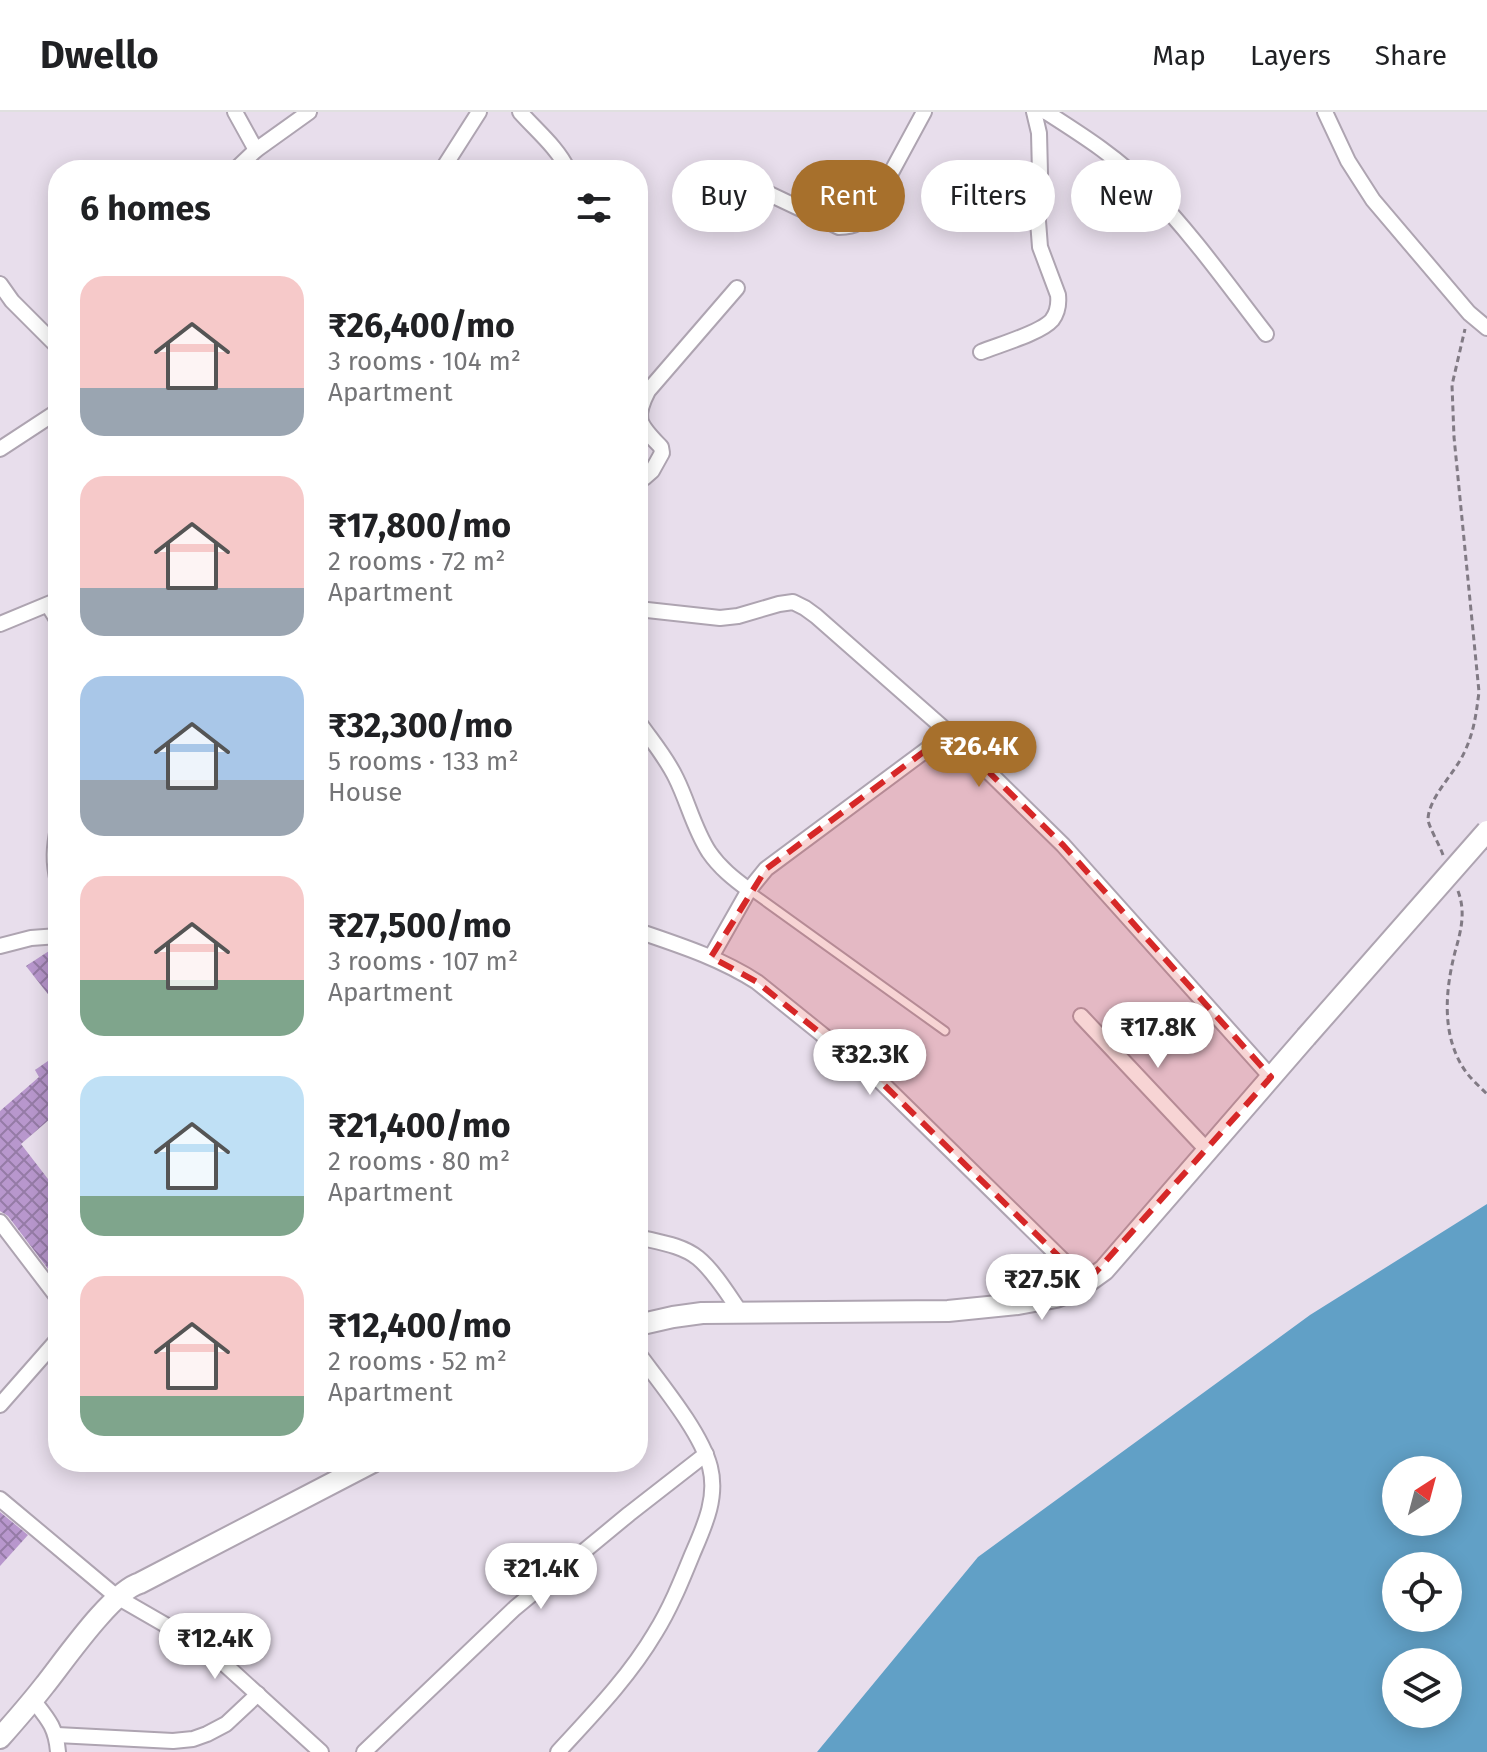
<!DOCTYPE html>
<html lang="en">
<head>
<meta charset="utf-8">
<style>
  body { margin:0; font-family:"Fira Sans",sans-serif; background:#f2f2f2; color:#202124; height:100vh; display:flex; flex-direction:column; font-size:30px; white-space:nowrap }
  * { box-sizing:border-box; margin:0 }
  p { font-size:26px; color:#757577 }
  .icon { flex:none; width:44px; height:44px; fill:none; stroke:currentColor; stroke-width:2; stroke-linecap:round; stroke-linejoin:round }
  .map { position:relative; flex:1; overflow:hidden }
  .sheet { position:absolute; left:48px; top:48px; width:600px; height:1312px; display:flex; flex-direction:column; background:#fff; border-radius:32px; box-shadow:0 4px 20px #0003 }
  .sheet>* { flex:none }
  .banner { position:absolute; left:672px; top:48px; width:694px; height:72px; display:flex; gap:16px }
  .needle { width:52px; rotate:36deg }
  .controls { position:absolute; left:1382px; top:1344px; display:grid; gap:16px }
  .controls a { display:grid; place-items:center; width:80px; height:80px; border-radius:50%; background:#fff; box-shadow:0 4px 20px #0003; font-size:40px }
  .price { position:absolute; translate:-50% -68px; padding:0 18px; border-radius:28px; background:#fff; color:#222; font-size:26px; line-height:52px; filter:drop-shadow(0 2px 4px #0008) }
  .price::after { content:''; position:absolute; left:50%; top:48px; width:24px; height:18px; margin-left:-12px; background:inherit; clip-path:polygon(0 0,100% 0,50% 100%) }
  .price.on { background:#a7702c; color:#fff }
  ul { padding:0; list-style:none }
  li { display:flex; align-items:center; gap:24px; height:200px; padding:0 32px }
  li span { display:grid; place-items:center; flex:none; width:224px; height:160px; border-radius:24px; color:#555 }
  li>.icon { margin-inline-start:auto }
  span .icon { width:96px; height:96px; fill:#fffc; stroke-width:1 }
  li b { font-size:34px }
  h2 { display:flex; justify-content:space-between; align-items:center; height:96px; padding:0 32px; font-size:34px }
  .tag { padding:0 28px; border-radius:36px; background:#fff; box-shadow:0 4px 20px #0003; font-size:28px; line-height:72px }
  .tag.on { background:#a7702c; color:#fff }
  header { display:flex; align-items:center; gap:48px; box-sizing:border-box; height:112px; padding:0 40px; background:#fff; border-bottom:2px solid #e0e0e0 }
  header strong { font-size:38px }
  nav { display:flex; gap:44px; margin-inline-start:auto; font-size:28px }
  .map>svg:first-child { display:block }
  .water { fill:#61a0c6; fill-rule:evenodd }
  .building { fill:url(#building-cross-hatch) }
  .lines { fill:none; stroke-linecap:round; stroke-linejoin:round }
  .lane-casing { stroke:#aea4b1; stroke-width:11 }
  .street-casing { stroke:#aea4b1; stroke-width:18 }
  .secondary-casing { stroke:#aea4b1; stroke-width:24 }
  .path { stroke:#817a84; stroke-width:3; stroke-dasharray:6 4; stroke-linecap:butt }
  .lane { stroke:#fff; stroke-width:7 }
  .street { stroke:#fff; stroke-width:14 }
  .secondary { stroke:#fff; stroke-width:20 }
  .secondary-bridge-casing { stroke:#aea4b1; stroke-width:24; stroke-linecap:butt }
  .secondary-bridge { stroke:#fff; stroke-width:20 }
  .marked { fill:#d62828; fill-opacity:0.2; stroke:#d62828; stroke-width:6; stroke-dasharray:16 10; stroke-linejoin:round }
</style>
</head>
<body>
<header>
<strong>Dwello</strong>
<nav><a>Map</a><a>Layers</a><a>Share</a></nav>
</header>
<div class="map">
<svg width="1487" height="1640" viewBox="0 0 1487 1640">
  <defs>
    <pattern id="building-cross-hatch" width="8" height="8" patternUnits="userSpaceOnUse" patternTransform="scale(2)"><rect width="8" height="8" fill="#b897cd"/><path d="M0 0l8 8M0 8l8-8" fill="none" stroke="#957ba6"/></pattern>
  </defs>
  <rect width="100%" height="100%" fill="#e8deec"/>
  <path class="water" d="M 1487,1092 L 1487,1640 L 817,1640 L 978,1445 L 1310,1203 ZM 1396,1358 L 1448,1358 L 1448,1410 L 1396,1410 ZM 1396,1454 L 1448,1454 L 1448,1506 L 1396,1506 ZM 1396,1550 L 1448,1550 L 1448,1602 L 1396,1602 Z"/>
  <g class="building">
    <path d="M 52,837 L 58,845 L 58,895 L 26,854 Z"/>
    <path d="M 58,942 L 58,1000 L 21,1032 L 58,1080 L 58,1170 L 8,1104 L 0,1099 L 0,999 L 39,965 L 35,958 Z"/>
    <path d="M 0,1400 L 28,1423 L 0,1454 Z"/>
  </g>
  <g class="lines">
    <defs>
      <path id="lane" d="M 749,778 L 945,919"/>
      <g id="street">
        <path d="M 235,0 L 256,38 L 309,0"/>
        <path d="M 520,0 C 536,18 558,36 568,58"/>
        <path d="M 1046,0 C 1082,23 1120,47 1149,78 C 1192,122 1228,173 1266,222"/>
        <path d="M 1325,0 L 1348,49 L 1373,88 L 1469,201 L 1487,216"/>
        <path d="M 235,58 L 256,38"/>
        <path d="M 442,58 L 479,0"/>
        <path d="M 742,69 L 839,115 C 857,115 861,110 872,96 L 924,0"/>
        <path d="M 0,172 L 12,189 L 58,235"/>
        <path d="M 981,240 C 998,233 1041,221 1052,208 C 1058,200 1059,192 1058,183 L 1040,135 L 1038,109 L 1040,61 L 1039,21 L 1034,0"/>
        <path d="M 0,337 L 58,299"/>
        <path d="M 638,366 L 644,366 L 652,359 L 662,341 L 661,335 C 640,313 633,308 648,279 L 737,176"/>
        <path d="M 48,493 L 58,509"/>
        <path d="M 638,497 L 720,506 L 738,504 L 779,492 L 793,490 L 805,496 L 816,504 L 949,621 L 1063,733 L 1271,965"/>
        <path d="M 0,512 L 58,488"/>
        <path d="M 638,609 C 651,628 666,645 676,666 C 688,690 694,717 709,740 C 720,756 734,767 749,778"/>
        <path d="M 58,716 C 54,735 53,750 58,770"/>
        <path d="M 638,819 C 679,833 720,846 757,870 L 880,969 L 1086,1171"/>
        <path d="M 0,834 L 31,826 L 58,824"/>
        <path d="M 711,845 L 749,778 L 766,757 L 949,621"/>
        <path d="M 1081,904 L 1207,1038"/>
        <path d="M 0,1110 L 58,1186"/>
        <path d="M 638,1125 C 658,1130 682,1133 698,1146 C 714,1159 729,1184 741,1201"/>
        <path d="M 0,1293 L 58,1227"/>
        <path d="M 0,1387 L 117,1485 L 209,1538 L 321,1640"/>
        <path d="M 33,1588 C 48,1607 56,1615 58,1640"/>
        <path d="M 57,1623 L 173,1629 L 193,1627 L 207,1622 L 226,1612 L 258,1582"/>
        <path d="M 364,1640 L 515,1496 L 629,1402 L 706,1342"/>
        <path d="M 558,1640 C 592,1603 629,1565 655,1521 C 670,1497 681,1470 692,1443 C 704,1415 718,1386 710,1355 C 701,1320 660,1271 638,1241"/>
      </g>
      <g id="secondary">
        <path d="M 638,1213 L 673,1205 L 702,1201 L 948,1199 L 1018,1192 L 1056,1185 L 1079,1176 L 1104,1158 L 1306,925"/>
        <path d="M 0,1626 C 15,1609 30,1592 44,1574 C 64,1549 112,1479 140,1471 L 373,1350"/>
      </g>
    </defs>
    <use href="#lane" class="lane-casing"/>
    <use href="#street" class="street-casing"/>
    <use href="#secondary" class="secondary-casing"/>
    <g class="path">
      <path d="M 1443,743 C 1440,734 1429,715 1428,708 C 1428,686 1455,661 1464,641 C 1474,620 1476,603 1479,580 L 1454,325 L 1452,273 L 1465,217"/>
      <path d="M 1458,779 C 1466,800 1461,819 1455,840 C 1445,879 1441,925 1466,960 C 1472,968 1480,975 1487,982"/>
    </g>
    <use href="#lane" class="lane"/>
    <use href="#street" class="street"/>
    <use href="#secondary" class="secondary"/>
    <defs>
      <path id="secondary-bridge" d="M 1306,925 L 1487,719"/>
    </defs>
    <use href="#secondary-bridge" class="secondary-bridge-casing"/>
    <use href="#secondary-bridge" class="secondary-bridge"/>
  </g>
  <path class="marked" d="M 949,621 L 1063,733 L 1271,965 L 1086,1171 L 880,969 L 757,870 L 711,845 L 766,757 Z"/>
</svg>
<div class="controls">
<a><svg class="needle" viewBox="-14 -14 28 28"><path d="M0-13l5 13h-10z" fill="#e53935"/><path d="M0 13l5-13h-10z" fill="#757577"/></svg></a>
<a><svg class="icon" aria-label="locate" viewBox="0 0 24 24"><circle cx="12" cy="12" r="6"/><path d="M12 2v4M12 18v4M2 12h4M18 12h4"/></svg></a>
<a><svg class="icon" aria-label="layers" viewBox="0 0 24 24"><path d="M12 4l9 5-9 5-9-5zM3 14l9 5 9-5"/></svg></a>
</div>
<b class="price on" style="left:979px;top:677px">₹26.4K</b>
<b class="price" style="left:1158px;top:958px">₹17.8K</b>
<b class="price" style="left:870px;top:985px">₹32.3K</b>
<b class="price" style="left:1042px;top:1210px">₹27.5K</b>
<b class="price" style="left:541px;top:1499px">₹21.4K</b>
<b class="price" style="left:215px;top:1569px">₹12.4K</b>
<div class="banner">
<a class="tag">Buy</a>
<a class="tag on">Rent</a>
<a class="tag">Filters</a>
<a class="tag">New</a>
</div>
<section class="sheet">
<h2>6 homes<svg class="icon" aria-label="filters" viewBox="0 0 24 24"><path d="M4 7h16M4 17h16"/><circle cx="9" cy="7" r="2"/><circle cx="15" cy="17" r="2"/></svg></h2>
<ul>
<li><span style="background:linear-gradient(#f6c9c9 70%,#9aa5b1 0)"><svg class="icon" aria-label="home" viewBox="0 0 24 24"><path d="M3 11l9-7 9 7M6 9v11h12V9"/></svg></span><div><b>₹26,400/mo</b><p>3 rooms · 104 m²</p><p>Apartment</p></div></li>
<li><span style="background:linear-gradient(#f6c9c9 70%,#9aa5b1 0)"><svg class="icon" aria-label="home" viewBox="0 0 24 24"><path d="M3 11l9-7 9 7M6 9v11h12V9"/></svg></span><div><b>₹17,800/mo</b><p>2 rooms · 72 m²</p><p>Apartment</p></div></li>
<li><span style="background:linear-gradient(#a9c7e8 65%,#9aa5b1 0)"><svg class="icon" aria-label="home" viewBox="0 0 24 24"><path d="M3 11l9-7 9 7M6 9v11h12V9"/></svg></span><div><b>₹32,300/mo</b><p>5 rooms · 133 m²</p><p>House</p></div></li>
<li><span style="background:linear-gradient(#f6c9c9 65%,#7fa58c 0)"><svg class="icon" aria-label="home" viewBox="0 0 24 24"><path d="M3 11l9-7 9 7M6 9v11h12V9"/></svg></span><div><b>₹27,500/mo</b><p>3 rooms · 107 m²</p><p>Apartment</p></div></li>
<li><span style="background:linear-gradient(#bfe0f5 75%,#7fa58c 0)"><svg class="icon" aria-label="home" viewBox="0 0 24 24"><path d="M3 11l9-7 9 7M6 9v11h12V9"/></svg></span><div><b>₹21,400/mo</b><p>2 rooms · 80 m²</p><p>Apartment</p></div></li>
<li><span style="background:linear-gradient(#f6c9c9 75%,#7fa58c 0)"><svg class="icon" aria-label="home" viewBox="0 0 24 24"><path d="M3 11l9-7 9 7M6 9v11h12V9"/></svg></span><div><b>₹12,400/mo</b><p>2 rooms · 52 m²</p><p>Apartment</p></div></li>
</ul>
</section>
</div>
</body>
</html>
